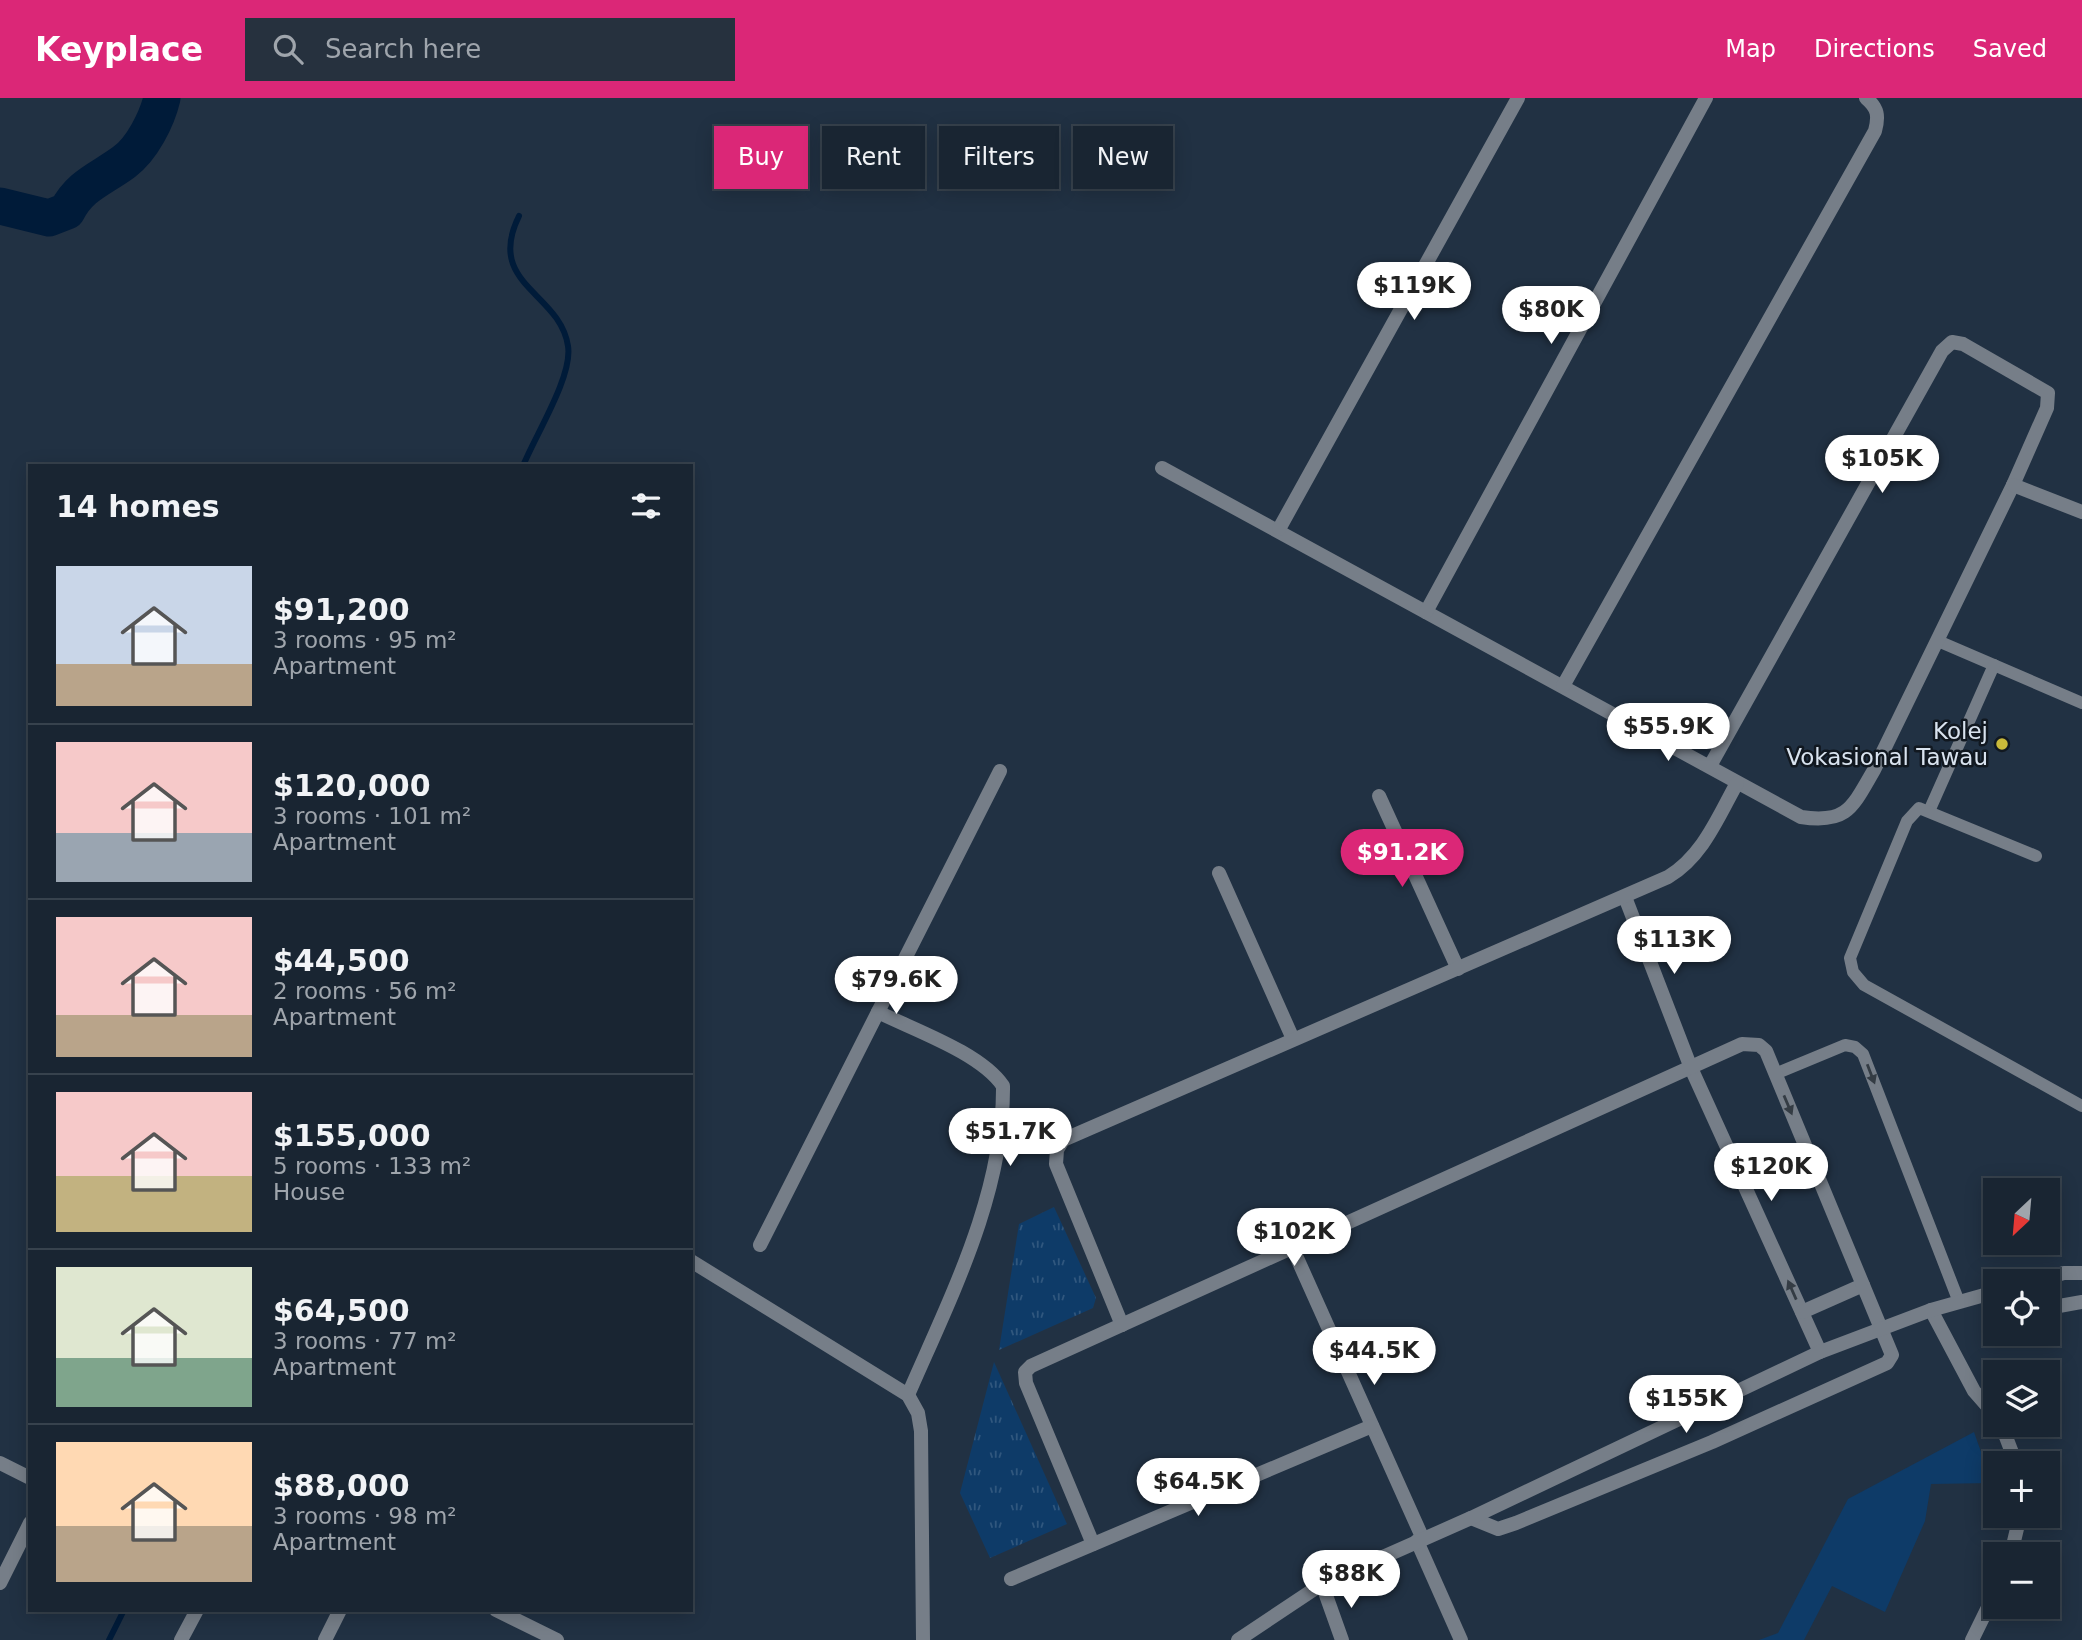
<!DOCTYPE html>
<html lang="en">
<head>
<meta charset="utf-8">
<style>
  body { margin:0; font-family:"DejaVu Sans",sans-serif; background:#26313e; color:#f1f3f6; height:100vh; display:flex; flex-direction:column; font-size:26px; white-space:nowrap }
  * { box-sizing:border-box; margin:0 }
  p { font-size:23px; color:#9fa5ac }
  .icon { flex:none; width:38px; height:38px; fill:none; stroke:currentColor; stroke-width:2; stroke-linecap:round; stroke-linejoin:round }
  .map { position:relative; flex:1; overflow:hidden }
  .details { position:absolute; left:28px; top:366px; width:665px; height:1148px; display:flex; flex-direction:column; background:#192532; border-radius:0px; box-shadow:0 4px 18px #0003,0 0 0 2px #37424d }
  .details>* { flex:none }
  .guide { position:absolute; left:714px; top:28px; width:665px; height:63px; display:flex; gap:14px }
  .needle { width:46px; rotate:206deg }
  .controls { position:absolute; left:1983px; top:1080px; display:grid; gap:14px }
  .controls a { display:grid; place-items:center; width:77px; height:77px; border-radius:0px; background:#192532; box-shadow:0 4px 18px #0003,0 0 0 2px #37424d; font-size:35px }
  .price { position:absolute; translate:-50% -60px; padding:0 16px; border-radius:24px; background:#fff; color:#222; font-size:23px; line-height:46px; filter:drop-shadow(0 2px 4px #0008) }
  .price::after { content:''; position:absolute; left:50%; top:42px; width:21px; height:16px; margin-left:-10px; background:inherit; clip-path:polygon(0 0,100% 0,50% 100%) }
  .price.active { background:#db2777; color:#fff }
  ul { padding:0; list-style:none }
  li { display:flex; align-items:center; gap:21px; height:175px; padding:0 28px }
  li+li { border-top:2px solid #37424d }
  li span { display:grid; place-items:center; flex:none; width:196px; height:140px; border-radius:0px; color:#555 }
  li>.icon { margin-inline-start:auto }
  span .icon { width:84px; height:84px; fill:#fffc; stroke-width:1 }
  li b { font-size:30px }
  h2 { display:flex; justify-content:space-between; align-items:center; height:84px; padding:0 28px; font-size:30px }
  .tag { padding:0 24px; border-radius:0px; background:#192532; box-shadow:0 4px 18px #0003,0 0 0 2px #37424d; font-size:24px; line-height:63px }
  .tag.active { background:#db2777; color:#fff }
  header { display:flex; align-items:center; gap:42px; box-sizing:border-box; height:98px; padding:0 35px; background:#db2777; color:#fff }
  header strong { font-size:33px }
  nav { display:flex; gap:38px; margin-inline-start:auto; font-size:24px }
  .search { width:490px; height:63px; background:#26313e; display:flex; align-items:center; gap:18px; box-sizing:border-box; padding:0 24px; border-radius:0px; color:#9fa5ac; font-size:26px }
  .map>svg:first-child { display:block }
  .green { fill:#0e3b68 }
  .park { fill:url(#park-tufts) }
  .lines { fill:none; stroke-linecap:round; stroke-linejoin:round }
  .stream { stroke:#001b39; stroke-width:6 }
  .river { stroke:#001b39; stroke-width:37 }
  .service { stroke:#767e88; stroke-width:12 }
  .minor { stroke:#767e88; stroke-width:14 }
  .tertiary { stroke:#767e88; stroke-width:14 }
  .oneway { fill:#343c44 }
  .poi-dot { fill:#caba3a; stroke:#111820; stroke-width:2.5 }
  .labels { text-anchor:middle; stroke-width:5; stroke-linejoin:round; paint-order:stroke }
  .poi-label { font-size:23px; fill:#d9e3ef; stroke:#111820; text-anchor:end }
</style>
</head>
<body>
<header>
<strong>Keyplace</strong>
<div class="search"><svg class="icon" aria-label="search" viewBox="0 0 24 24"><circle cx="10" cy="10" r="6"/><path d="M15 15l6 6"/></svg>Search here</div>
<nav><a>Map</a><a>Directions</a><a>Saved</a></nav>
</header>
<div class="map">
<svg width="2082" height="1542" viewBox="0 0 2082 1542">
  <defs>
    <pattern id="park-tufts" width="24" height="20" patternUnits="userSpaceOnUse" patternTransform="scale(1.75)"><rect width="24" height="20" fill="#0e3b68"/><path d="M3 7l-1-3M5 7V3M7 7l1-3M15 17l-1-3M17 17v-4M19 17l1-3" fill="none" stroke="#30577e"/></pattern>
  </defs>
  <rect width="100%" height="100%" fill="#213143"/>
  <path class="green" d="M 1974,1334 L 1992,1385 L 1931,1386 L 1925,1423 L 1885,1514 L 1832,1488 L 1804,1542 L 1759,1542 L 1778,1535 L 1848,1401 Z"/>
  <g class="park">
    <path d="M 1054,1109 L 1096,1200 L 1093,1210 L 999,1252 L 1019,1126 Z"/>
    <path d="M 994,1264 L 1067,1426 L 990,1460 L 960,1395 Z"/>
  </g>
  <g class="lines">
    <g class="stream">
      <path d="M 519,118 C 485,187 560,194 568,248 C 573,278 535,338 523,368"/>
      <path d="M 109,1542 L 124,1512"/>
    </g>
    <path class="river" d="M 0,108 L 49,120 L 67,113 C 80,87 101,81 124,64 C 142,51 157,21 162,0"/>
    <g class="service">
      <path d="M 1938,543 L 2082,605"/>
      <path d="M 1930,711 L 1994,567"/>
      <path d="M 2036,758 L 1919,710 L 1907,723 L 1850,860 L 1853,874 L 1864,887 L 2082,1008"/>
      <path d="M 1775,976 L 1845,947 L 1855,949 L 1863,956 L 1959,1204"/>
    </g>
    <g class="minor">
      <path d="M 1162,370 L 1801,719 C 1847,726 1852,710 1874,672 L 2013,387 L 2047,310 L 2048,295 L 1963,246 L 1952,244 L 1942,253 L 1710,668"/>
      <path d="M 2013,387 L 2082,414"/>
      <path d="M 1279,431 L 1518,0"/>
      <path d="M 1426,514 L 1706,0"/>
      <path d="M 1563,588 L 1875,33 C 1879,18 1878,10 1866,0"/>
      <path d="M 1379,698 L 1458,871"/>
      <path d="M 1219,775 L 1293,941"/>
      <path d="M 1625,799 L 1691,970 L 1820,1254"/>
      <path d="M 878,914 C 914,932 981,955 1003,988 C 1004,1096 950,1200 908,1297"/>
      <path d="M 760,1147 L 1000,673"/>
      <path d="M 1293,1151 L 1423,1441"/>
      <path d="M 691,1163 L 908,1297 L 918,1315 L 921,1333 L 923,1542"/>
      <path d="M 2048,1210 L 2082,1204"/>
      <path d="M 1931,1212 L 1974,1293 L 1995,1317"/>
      <path d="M 1802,1214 L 1863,1187"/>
      <path d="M 1122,1227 L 1056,1066 L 1057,1052 L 1063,1042 L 1668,779 C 1703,758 1718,719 1737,685"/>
      <path d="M 2001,1326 L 2016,1365"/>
      <path d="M 0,1365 L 30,1380"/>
      <path d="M 1417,1443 L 1461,1542"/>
      <path d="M 1093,1446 L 1026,1285 L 1025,1274 L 1031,1268 L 1742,946 L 1759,947 L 1766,953 L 1892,1257 L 1887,1265 L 1712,1344 L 1516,1425 L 1498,1431 L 1471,1420"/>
      <path d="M 2011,1456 L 2020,1418"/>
      <path d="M 1011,1481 L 1372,1328"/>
      <path d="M 0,1485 L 30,1425"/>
      <path d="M 1322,1486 L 1342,1542"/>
      <path d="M 496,1512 L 557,1542"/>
      <path d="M 181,1542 L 197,1512"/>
      <path d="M 325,1542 L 340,1512"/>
      <path d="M 1972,1542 L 1995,1495"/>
    </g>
    <g class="tertiary">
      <path d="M 2035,1183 L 2064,1175 L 2082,1175"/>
      <path d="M 1238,1542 L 1322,1486 L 1471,1420 L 1820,1254 L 1931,1212 L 1995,1194"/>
    </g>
  </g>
  <defs><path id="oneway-solid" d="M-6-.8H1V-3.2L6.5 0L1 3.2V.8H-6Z" transform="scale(1.75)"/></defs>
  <g class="oneway">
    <use href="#oneway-solid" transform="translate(1871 976) rotate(69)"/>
    <use href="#oneway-solid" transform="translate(1788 1007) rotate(67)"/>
    <use href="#oneway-solid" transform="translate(1792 1192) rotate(-114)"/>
  </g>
  <circle class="poi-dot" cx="2002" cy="646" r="7"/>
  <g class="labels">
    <g class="poi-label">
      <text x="1988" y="641">Kolej<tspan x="1988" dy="26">Vokasional Tawau</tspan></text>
    </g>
  </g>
</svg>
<div class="controls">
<a><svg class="needle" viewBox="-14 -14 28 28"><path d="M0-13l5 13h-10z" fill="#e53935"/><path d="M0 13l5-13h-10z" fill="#9fa5ac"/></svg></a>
<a><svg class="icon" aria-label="locate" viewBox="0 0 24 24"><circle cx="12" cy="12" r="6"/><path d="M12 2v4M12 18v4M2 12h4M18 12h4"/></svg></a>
<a><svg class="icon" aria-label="layers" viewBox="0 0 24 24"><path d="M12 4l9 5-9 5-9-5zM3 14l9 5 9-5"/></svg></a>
<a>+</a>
<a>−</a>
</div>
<b class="price" style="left:1414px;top:224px">$119K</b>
<b class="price" style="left:1551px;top:248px">$80K</b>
<b class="price" style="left:1882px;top:397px">$105K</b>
<b class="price" style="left:1668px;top:665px">$55.9K</b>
<b class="price active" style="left:1402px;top:791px">$91.2K</b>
<b class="price" style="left:1674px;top:878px">$113K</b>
<b class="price" style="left:896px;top:918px">$79.6K</b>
<b class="price" style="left:1010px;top:1070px">$51.7K</b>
<b class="price" style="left:1771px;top:1105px">$120K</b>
<b class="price" style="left:1294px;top:1170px">$102K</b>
<b class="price" style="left:1374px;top:1289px">$44.5K</b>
<b class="price" style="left:1686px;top:1337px">$155K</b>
<b class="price" style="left:1198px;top:1420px">$64.5K</b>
<b class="price" style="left:1351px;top:1512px">$88K</b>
<div class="guide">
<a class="tag active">Buy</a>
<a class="tag">Rent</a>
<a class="tag">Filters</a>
<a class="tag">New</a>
</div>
<section class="details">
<h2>14 homes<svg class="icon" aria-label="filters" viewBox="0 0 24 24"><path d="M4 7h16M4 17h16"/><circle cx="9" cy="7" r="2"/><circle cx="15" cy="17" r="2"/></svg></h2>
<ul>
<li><span style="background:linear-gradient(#c9d6e8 70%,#b9a48a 0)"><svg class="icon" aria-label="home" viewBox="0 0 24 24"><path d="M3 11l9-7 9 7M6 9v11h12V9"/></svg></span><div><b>$91,200</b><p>3 rooms · 95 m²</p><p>Apartment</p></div></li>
<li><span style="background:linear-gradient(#f6c9c9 65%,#9aa5b1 0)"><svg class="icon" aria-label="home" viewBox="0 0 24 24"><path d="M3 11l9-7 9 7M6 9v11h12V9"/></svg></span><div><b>$120,000</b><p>3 rooms · 101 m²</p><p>Apartment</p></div></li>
<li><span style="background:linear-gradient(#f6c9c9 70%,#b9a48a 0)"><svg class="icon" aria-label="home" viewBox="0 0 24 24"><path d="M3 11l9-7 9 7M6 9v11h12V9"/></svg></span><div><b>$44,500</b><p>2 rooms · 56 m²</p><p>Apartment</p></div></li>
<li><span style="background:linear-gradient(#f6c9c9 60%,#c2b280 0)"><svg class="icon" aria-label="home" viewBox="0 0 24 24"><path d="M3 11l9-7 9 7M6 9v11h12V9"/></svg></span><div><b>$155,000</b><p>5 rooms · 133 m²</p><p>House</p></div></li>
<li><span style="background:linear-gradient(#dfe7d0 65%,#7fa58c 0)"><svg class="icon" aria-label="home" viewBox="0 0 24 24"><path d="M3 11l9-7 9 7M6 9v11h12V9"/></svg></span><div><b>$64,500</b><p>3 rooms · 77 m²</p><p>Apartment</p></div></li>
<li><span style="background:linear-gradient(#ffd9b3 60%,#b9a48a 0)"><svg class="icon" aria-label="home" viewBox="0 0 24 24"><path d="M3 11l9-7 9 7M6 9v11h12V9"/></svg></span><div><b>$88,000</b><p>3 rooms · 98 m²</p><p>Apartment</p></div></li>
</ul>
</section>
</div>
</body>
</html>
